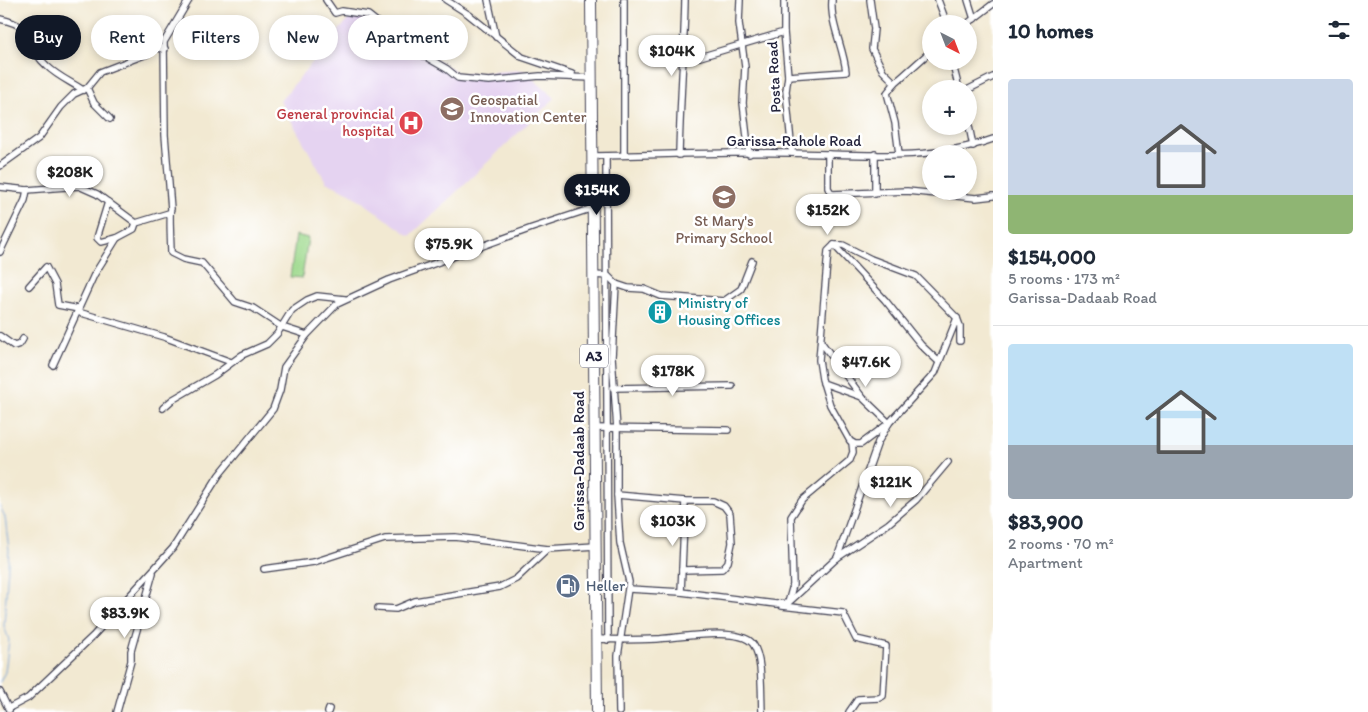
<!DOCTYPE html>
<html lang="en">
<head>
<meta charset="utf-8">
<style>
  body { margin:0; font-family:Itim,sans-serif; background:#f6f6f7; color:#1f2937; height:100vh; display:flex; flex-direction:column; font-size:19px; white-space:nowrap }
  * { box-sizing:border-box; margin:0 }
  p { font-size:16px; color:#747a83 }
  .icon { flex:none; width:28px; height:28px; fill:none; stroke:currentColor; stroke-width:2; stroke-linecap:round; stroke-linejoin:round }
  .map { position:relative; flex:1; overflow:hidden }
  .drawer { display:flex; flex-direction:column; background:#fff; width:375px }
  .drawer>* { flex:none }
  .top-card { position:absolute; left:15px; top:15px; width:475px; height:45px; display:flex; gap:10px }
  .needle { width:32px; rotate:138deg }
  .buttons { position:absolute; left:922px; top:15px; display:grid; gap:10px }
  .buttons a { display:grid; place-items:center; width:55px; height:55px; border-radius:50%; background:#fff; box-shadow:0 2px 8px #0003; font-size:25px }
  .price { position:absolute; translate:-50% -42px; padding:0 11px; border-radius:18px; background:#fff; color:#222; font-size:16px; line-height:32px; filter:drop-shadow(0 1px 2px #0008) }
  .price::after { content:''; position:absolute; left:50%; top:30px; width:15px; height:11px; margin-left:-8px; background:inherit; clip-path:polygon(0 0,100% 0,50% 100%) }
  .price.current { background:#111827; color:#fff }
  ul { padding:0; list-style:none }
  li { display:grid; align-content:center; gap:10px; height:265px; padding:0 15px }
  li+li { border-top:1px solid #e0e1e3 }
  li span { display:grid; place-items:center; height:155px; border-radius:5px; color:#555 }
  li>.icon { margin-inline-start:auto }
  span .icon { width:90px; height:90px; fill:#fffc; stroke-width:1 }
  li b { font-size:21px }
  h2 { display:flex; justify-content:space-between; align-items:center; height:60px; padding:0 15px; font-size:21px }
  .chip { padding:0 18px; border-radius:22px; background:#fff; box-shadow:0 2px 8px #0003; font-size:18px; line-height:45px }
  .chip.current { background:#111827; color:#fff }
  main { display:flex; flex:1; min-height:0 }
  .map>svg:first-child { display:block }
  .built { fill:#e5d3f1 }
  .green { fill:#9ed98d; stroke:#607e64 }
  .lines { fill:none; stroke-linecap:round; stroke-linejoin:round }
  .stream { stroke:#6d9dd7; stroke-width:1 }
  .minor-casing { stroke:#414052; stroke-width:8 }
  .trunk-casing { stroke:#414052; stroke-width:12 }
  .minor { stroke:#fff; stroke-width:5.5 }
  .trunk { stroke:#fff; stroke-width:10 }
  .labels { text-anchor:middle; stroke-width:5; stroke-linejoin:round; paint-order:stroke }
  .shield { fill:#fff; stroke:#646476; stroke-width:1 }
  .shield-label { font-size:14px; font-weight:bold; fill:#22223b }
  .street-label { font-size:15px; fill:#22223b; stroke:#fff }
  .education-label { font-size:15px; fill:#785e54; stroke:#fff; text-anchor:start }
  .health-label { font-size:15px; fill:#be3a42; stroke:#fff; text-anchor:end }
  .culture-label { font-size:15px; fill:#0d838f; stroke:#fff; text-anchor:start }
  .service-label { font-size:15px; fill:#4e5e75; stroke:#fff; text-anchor:start }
</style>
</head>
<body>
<main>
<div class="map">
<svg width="993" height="712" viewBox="0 0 993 712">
  <rect width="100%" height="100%" fill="#fff"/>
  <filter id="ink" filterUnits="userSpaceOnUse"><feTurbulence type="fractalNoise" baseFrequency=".02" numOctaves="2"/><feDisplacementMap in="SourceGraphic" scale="10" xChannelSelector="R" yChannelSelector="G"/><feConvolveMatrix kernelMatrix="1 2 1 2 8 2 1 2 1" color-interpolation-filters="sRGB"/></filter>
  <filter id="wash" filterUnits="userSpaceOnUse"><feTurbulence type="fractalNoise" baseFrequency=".0096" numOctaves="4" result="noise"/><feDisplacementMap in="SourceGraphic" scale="20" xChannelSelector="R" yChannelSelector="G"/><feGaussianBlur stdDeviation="1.12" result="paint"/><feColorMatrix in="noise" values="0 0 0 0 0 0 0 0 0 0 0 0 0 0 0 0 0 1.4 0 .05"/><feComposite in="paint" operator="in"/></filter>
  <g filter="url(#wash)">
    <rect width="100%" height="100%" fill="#f2e9d2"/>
    <path class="built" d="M 352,15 L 371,21 L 460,74 L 523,70 L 555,98 L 410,236 L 350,193 L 326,182 L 280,101 Z"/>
    <path class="green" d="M 296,235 L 308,238 L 302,278 L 290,277 Z"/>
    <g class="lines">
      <path class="stream" d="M 0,506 L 5,517 L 9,550 L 4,626 L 9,640 L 5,672 L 0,682"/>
    </g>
  </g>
  <g filter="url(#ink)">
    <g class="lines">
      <defs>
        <g id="minor">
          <path d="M 189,0 L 164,42 L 165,135 L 171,209 C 169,212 171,246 171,253 L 183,259 L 202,263 L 235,302 L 253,308 L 282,327 L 307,335"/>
          <path d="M 326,0 L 335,13 L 342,11 L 368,15 L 407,46 L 447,69 L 458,78 L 489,81 L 540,76 L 593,78"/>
          <path d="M 446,0 L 468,14 L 522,57 L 572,74"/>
          <path d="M 488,0 L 496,37"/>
          <path d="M 624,0 L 624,155"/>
          <path d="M 740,0 L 739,23 L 745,67 L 743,103 L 749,154"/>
          <path d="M 784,0 L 784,32 L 788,76 L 786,91 L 792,153"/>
          <path d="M 870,0 L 874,29 L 872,49 L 883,71 L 895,83"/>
          <path d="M 938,0 L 947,24"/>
          <path d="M 968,0 L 974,19"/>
          <path d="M 0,19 C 39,27 23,45 47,66 C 57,76 71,82 83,90"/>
          <path d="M 967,24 L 993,4"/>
          <path d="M 684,57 L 700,57 L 784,32"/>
          <path d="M 952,61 L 959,89"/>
          <path d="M 788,76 L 846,72 C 844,48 830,25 832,0"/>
          <path d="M 87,88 L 94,103 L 110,119"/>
          <path d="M 969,89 L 993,77"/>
          <path d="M 969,126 L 973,146"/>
          <path d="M 828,154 L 828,188 L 832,194 L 907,191 L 976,198 L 993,196"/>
          <path d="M 875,154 L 875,194"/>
          <path d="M 899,154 L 895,123 L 887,93 L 895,83 L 931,51"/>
          <path d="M 679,155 C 680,103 684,51 685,0"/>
          <path d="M 594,156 C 659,155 725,152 790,153 C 858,154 929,162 993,139"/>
          <path d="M 606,156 L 608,640"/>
          <path d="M 0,166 L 39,138 L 61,107 L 74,94 L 87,88 L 100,72 L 147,54 L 156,48 L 165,49"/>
          <path d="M 0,187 L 27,190 L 79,186 L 97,194 L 136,223"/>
          <path d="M 108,202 L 97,238 L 101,242 L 117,238"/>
          <path d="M 834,245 L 885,300 L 921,345 L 939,362"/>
          <path d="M 0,252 L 25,200 L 27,190"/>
          <path d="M 594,275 L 608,276 L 616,284 L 628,288 L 644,289 L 661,296 L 724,301 L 741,289 L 752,261"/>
          <path d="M 616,284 L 612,357 L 617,429 L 617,495 L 620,543 L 629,582 L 618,656 L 619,712"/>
          <path d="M 29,286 L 46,267 L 55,284 L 58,305 L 79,309"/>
          <path d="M 78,312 L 164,337 L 231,362"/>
          <path d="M 0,336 L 14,346 L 20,344 L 23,339"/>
          <path d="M 821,342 L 862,397"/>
          <path d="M 53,365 L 94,275 L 117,238 L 134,229 L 136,223 L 169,213"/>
          <path d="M 823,383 L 862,397 L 889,423 L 861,444 L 855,444 L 850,441 L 830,405 L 822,379 L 819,360 L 828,251 L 834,245 L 843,245 L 871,259 L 916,276 L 957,318 L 960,326 L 960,341"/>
          <path d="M 613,388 L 732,386"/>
          <path d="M 163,408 L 172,400 L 215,375 L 242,355 L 267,344 L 277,334 L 292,310 L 307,300 L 317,296 L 345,299"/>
          <path d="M 594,428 L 728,430"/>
          <path d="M 617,495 L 685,501 L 713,501 L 724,506 L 730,514 L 732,543 L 728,562 L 722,569 L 682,570"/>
          <path d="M 837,558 L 878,442 L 889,423 L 935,373 L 957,318"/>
          <path d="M 264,569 L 314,562 L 385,539 L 455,537 L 548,549"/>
          <path d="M 629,589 L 681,592 L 776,604 L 788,603 L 837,558 L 888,524 L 916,500 L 948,462"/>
          <path d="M 681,592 L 685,501"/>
          <path d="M 788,603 L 793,585 L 791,517 L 802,500 L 850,460 L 853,452 L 852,443"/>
          <path d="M 782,606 L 843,613 L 856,639 L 886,646 L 883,696 L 879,698 L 858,699 L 849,712"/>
          <path d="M 378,608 L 396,609 L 415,601 L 500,587 L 516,579 L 548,549 L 595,546"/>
          <path d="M 596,639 C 616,640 636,640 657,639 C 677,638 740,626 753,644 C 763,658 761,695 762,712"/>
          <path d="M 0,692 L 9,710"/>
          <path d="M 9,708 L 28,698 L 93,636 L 173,548 L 219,475 L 273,409 L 280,390 L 284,367 L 307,335 L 337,304 L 389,280 L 532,228 L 593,208"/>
          <path d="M 117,712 L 131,661 L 131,651 L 153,573"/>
          <path d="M 328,712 L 329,709"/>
        </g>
        <path id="trunk" d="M 591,0 L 597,712"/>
      </defs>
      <use href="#minor" class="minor-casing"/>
      <use href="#trunk" class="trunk-casing"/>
      <use href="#minor" class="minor"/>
      <use href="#trunk" class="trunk"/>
    </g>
  </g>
  <defs>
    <symbol id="university-disc" viewBox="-11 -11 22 22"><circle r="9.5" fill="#8d6e63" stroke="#fff"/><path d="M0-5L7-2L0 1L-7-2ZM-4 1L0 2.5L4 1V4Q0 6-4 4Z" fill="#fff"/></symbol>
    <symbol id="hospital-disc" viewBox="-11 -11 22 22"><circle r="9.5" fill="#e0444e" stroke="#fff"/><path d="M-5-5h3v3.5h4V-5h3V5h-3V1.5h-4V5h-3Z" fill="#fff"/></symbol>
    <symbol id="school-disc" viewBox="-11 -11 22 22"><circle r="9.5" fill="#8d6e63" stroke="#fff"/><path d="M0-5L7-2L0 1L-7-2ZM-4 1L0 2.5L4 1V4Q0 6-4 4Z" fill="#fff"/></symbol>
    <symbol id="building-disc" viewBox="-11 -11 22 22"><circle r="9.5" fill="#0f9aa8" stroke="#fff"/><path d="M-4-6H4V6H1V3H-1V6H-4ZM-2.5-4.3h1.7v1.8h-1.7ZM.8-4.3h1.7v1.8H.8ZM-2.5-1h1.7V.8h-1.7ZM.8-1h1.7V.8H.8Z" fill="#fff"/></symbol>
    <symbol id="fuel-disc" viewBox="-11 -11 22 22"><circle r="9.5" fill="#5c6f8a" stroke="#fff"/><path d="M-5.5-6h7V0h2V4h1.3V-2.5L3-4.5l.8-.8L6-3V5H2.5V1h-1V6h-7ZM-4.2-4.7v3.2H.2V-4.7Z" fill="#fff"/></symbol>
  </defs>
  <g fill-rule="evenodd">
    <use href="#university-disc" x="438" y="95" width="28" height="28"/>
    <use href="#hospital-disc" x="397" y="109" width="28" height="28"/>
    <use href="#school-disc" x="710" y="183" width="28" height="28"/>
    <use href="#building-disc" x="646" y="298" width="28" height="28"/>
    <use href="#fuel-disc" x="554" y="572" width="28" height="28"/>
  </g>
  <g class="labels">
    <rect class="shield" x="580" y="344.5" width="28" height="23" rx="4"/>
    <g class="shield-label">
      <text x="594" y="361">A3</text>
    </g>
    <g class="street-label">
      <text transform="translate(774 77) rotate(-93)" y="5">Posta Road</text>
      <text x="794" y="146">Garissa-Rahole Road</text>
      <text transform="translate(579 461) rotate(-90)" y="5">Garissa-Dadaab Road</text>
    </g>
    <g class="education-label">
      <text x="470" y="105">Geospatial<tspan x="470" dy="17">Innovation Center</tspan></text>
      <text x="724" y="226" text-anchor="middle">St Mary's<tspan x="724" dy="17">Primary School</tspan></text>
    </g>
    <g class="health-label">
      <text x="394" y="119">General provincial<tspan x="394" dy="17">hospital</tspan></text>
    </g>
    <g class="culture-label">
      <text x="678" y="308">Ministry of<tspan x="678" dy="17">Housing Offices</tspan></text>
    </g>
    <g class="service-label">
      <text x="586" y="591">Heller</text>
    </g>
  </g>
</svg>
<div class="buttons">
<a><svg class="needle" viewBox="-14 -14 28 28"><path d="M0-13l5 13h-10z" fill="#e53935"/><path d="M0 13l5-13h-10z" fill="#747a83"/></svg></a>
<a>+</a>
<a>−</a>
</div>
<b class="price" style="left:672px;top:77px">$104K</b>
<b class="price" style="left:70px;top:198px">$208K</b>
<b class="price current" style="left:597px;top:216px">$154K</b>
<b class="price" style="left:828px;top:236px">$152K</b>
<b class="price" style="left:449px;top:270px">$75.9K</b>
<b class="price" style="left:866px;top:388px">$47.6K</b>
<b class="price" style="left:673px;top:397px">$178K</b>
<b class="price" style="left:891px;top:508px">$121K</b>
<b class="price" style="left:673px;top:547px">$103K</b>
<b class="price" style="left:125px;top:639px">$83.9K</b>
<div class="top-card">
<a class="chip current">Buy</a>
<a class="chip">Rent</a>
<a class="chip">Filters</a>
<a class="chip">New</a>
<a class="chip">Apartment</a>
</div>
</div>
<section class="drawer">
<h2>10 homes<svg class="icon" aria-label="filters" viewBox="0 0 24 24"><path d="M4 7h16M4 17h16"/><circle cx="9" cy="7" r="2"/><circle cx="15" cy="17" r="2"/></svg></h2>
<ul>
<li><span style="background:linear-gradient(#c9d6e8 75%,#8fb573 0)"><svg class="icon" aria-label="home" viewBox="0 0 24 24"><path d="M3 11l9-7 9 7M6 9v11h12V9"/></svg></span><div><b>$154,000</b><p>5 rooms · 173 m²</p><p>Garissa-Dadaab Road</p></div></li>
<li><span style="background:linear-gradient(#bfe0f5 65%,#9aa5b1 0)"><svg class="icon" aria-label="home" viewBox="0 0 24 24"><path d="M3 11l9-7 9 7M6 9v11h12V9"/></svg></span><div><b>$83,900</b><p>2 rooms · 70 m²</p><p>Apartment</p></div></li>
</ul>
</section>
</main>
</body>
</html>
